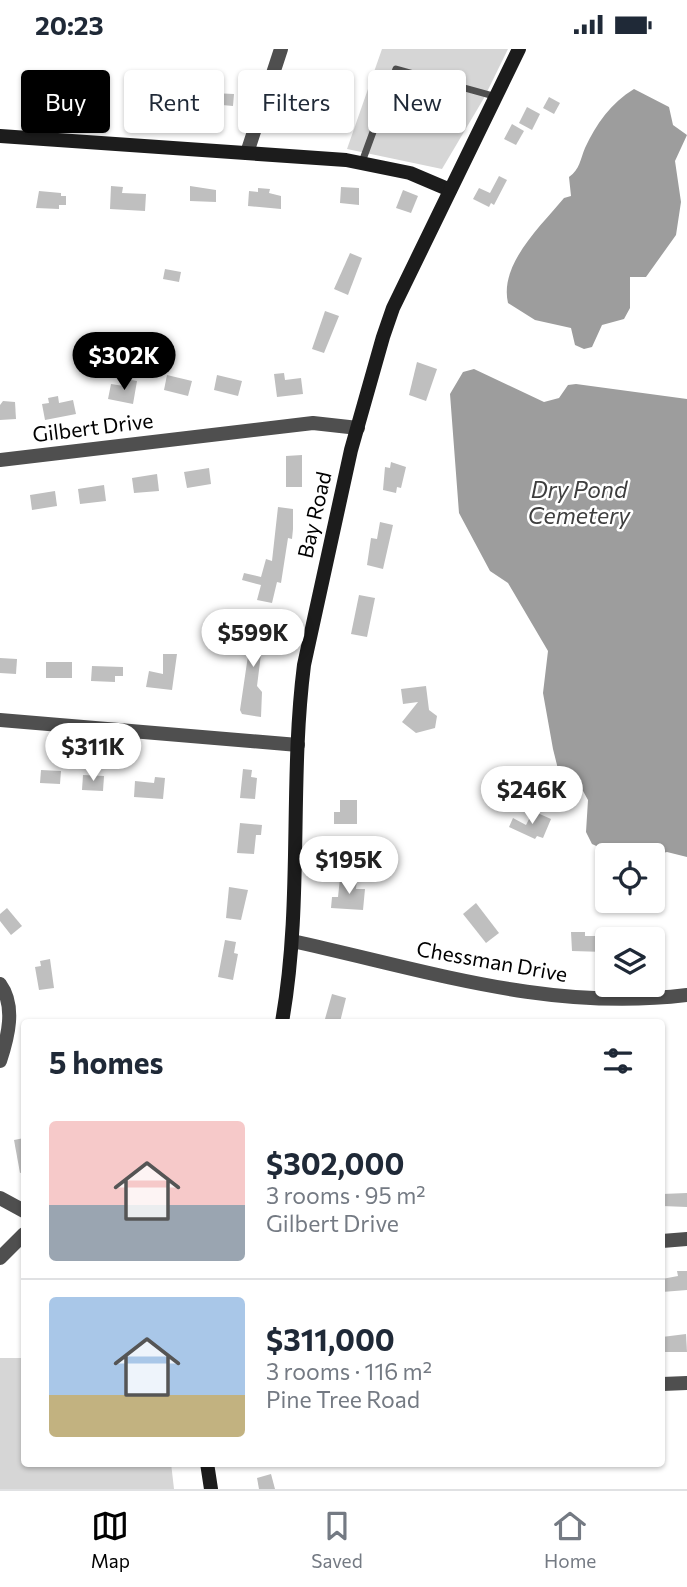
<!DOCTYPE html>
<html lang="en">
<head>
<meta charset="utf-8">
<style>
  body { margin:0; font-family:Commissioner,sans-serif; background:#f6f6f7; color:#1f2937; height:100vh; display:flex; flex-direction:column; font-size:26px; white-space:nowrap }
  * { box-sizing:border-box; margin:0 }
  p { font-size:23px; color:#747a83 }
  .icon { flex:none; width:38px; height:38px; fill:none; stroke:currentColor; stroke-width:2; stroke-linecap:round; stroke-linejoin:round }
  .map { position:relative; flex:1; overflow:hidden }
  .side { position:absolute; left:21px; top:970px; width:644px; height:448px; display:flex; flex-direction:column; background:#fff; border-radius:7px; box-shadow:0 2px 5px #0004 }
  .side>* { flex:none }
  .banner { position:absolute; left:21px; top:21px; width:646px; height:63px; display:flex; gap:14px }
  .buttons { position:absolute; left:595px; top:794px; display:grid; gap:14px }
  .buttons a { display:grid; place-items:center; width:70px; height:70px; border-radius:7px; background:#fff; box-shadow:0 2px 5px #0004; font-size:35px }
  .price { position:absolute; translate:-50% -60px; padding:0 16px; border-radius:24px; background:#fff; color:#222; font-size:23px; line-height:46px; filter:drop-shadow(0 2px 4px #0008) }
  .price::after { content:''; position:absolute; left:50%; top:42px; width:21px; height:16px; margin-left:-10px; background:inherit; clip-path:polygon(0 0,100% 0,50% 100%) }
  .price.selected { background:#000; color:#fff }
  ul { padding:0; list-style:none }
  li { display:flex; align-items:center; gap:21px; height:175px; padding:0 28px }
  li+li { border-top:2px solid #e0e1e3 }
  li span { display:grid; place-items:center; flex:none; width:196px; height:140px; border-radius:7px; color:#555 }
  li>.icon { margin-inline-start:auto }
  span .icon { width:84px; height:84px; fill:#fffc; stroke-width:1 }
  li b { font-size:30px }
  h2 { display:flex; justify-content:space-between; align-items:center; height:84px; padding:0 28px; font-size:30px }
  .chip { padding:0 24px; border-radius:7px; background:#fff; box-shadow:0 2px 5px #0004; font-size:24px; line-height:63px }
  .chip.selected { background:#000; color:#fff }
  .status { display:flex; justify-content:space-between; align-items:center; height:49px; padding:0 35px; background:#fff; direction:ltr }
  .status svg { height:19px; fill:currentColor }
  .tabs { display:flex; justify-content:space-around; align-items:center; height:98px; border-top:2px solid #e0e1e3; background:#fff; font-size:19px; color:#747a83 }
  .tabs a { display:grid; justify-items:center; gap:4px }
  .tabs .selected { color:#000 }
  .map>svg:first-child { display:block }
  .green { fill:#d6d6d6 }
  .water { fill:#9d9d9d }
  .building { fill:#bfbfbf }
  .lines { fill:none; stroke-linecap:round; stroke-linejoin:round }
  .lane { stroke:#4f4f4f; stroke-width:7 }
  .street { stroke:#4f4f4f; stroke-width:14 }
  .secondary { stroke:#1c1c1c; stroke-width:14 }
  .labels { text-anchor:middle; stroke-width:5; stroke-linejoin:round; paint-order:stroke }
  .street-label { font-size:21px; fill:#000; stroke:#fff }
  .water-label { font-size:23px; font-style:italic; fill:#3e3e3e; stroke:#fff }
</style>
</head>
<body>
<div class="status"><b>20:23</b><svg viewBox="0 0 49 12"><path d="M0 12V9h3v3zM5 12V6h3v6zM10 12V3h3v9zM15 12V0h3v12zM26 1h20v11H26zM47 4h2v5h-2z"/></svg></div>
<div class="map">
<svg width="687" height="1440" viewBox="0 0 687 1440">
  <rect width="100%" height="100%" fill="#fff"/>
  <g class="green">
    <path d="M 382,0 L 508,0 L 484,49 L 442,120 L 347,100 Z"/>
    <path d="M 0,1309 L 24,1309 L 24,1414 L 171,1414 L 174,1440 L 0,1440 Z"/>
  </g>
  <g class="water">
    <path d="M 634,40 L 669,58 L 673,76 L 687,86 L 675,112 L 681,153 L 676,186 L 646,228 L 630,228 L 630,259 L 624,270 L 602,276 L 592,298 L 584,300 L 575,296 L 571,279 L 535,271 L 508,254 C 499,215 541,177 564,149 L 571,147 L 569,128 C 580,120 580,111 585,99 C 596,75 611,54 634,40 Z"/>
    <path d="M 474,320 L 544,353 L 559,349 L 568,336 L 576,335 L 687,350 L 687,808 L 667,803 L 651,807 L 618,807 L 592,795 L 586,783 L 588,751 L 583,742 L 558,720 L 553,700 L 543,644 L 548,602 L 508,534 L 490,522 L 459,464 L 450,345 L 463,323 Z"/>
  </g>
  <g class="building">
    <path d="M 190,43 L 234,45 L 233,57 L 222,56 L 221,60 L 189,56 Z"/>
    <path d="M 549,48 L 560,54 L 554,65 L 543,59 Z"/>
    <path d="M 321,49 L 331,50 L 332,67 L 320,66 L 319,71 L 297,69 L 299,56 L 314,57 L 315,54 L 321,54 Z"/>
    <path d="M 527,58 L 540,65 L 532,81 L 519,74 Z"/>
    <path d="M 512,75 L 524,82 L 516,96 L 504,90 Z"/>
    <path d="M 499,127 L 507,131 L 494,156 L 491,154 L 489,158 L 473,150 L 479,139 L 490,144 Z"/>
    <path d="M 111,137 L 123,138 L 122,144 L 146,145 L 145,162 L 110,160 Z"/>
    <path d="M 190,137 L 216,141 L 216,153 L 190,152 Z"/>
    <path d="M 341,138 L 359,139 L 359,156 L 340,154 Z"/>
    <path d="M 258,139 L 270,140 L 269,144 L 281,147 L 281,160 L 248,157 L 249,142 L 258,143 Z"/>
    <path d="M 403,141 L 418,147 L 411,164 L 396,159 Z"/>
    <path d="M 39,142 L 61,144 L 61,147 L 66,147 L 66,156 L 59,156 L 59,160 L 36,159 Z"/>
    <path d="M 350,204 L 362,209 L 348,246 L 334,240 Z"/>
    <path d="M 165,220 L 181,223 L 179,233 L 163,230 Z"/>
    <path d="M 325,262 L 339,267 L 324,304 L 312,300 Z"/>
    <path d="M 417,313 L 437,320 L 426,352 L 409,346 Z"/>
    <path d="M 284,324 L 285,331 L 301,329 L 303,345 L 277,348 L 274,325 Z"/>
    <path d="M 167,326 L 192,332 L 188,347 L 164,341 Z"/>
    <path d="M 217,326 L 242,332 L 238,347 L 214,341 Z"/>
    <path d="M 126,330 L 137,332 L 133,355 L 108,350 L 111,335 L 124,337 Z"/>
    <path d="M 58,347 L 59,354 L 73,351 L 76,365 L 45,371 L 42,355 L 49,354 L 48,349 Z"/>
    <path d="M 3,352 L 15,353 L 16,370 L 0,371 L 0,356 Z"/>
    <path d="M 302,406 L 302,438 L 286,438 L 286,407 Z"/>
    <path d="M 391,413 L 406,418 L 401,439 L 397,438 L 396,444 L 383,441 L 385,418 L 390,419 Z"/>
    <path d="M 209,419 L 211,435 L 187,439 L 184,423 Z"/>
    <path d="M 157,425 L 159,442 L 134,444 L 132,429 Z"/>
    <path d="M 104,436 L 106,452 L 80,455 L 78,440 Z"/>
    <path d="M 55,442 L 57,457 L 32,461 L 30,446 Z"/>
    <path d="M 278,458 L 293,460 L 293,480 L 292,490 L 288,489 L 281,534 L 277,533 L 272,554 L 257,551 L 261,536 L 242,531 L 244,524 L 261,528 L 266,510 L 272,512 Z"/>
    <path d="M 380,473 L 393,476 L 383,520 L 367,516 L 371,489 L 377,490 Z"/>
    <path d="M 359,546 L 375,549 L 367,588 L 351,585 Z"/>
    <path d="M 241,577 L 268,580 L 267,606 L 261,605 L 257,637 L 262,643 L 261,668 L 242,665 L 240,661 L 250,593 L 239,592 Z"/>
    <path d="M 163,605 L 177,605 L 172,641 L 146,638 L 149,622 L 163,625 Z"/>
    <path d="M 0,609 L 17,610 L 16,625 L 0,624 Z"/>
    <rect x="46" y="613" width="26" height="16"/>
    <path d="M 92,617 L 123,618 L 123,627 L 115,627 L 115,633 L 91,632 Z"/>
    <path d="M 426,637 L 429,661 L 437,667 L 435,679 L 416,684 L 402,673 L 418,653 L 403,655 L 401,640 Z"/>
    <path d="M 243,720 L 252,721 L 251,728 L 257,729 L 255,750 L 240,749 Z"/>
    <path d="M 41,721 L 61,722 L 60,735 L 40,734 Z"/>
    <path d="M 83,726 L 104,727 L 103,742 L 82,741 Z"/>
    <path d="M 155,728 L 165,729 L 163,750 L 134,748 L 135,732 L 154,734 Z"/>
    <path d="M 340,751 L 357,751 L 357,775 L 334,775 L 334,763 L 340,763 Z"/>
    <path d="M 533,762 L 551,770 L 543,789 L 537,787 L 535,790 L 509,778 L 513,769 L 526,776 Z"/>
    <path d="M 240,774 L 262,776 L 261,786 L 256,786 L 254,805 L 237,804 Z"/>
    <path d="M 340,829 L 357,830 L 356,840 L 365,840 L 363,861 L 331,859 L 332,848 L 338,848 Z"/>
    <path d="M 229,838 L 248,841 L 241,871 L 226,869 Z"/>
    <path d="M 476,854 L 499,884 L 486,894 L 463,865 Z"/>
    <path d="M 7,859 L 22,877 L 11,886 L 0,872 L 0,865 Z"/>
    <path d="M 571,883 L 585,883 L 585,887 L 604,887 L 605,903 L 572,902 Z"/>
    <path d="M 225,891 L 236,893 L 234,904 L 238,905 L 233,931 L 218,928 Z"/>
    <path d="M 50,910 L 54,939 L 39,941 L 35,918 L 41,917 L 40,912 Z"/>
    <path d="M 332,945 L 346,949 L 340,973 L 325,970 Z"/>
    <path d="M 24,1089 L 24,1123 L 20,1124 L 14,1091 Z"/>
    <path d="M 687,1144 L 687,1158 L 662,1157 L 662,1145 Z"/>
    <path d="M 677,1222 L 687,1222 L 687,1241 L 662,1243 L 662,1230 L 678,1227 Z"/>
    <path d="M 686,1285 L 687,1303 L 663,1303 L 662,1288 Z"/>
    <path d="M 271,1425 L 275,1440 L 259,1440 L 257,1429 Z"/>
  </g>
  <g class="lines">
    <path class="lane" d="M 362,113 L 396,20 L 497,48"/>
    <g class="street">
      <path d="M 247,104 L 281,0"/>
      <path d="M 0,411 L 313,374 L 358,379"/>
      <path d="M 0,671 L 298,696"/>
      <path d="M 292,892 C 426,921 548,963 687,946"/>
      <path d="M 0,935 C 16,957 8,988 0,1012"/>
      <path d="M 0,1149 L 24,1162"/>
      <path d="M 662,1192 L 687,1190"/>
      <path d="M 0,1209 L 24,1185"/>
      <path d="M 662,1335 L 687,1334"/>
    </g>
    <g class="secondary">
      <path d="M 0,87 L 346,111 L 410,124 L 450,141"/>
      <path d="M 282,973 C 303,855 289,734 304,616 L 351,401 L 383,288 L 393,259 L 519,0"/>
      <path d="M 207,1414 L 211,1440"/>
    </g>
  </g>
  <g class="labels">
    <g class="street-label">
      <text transform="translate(93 379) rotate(-7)" y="7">Gilbert Drive</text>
      <text transform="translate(315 466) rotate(-77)" y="7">Bay Road</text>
      <text transform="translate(492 913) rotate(10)" y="7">Chessman Drive</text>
    </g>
    <g class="water-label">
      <text x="579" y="449">Dry Pond<tspan x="579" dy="26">Cemetery</tspan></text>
    </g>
  </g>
</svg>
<div class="buttons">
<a><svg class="icon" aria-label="locate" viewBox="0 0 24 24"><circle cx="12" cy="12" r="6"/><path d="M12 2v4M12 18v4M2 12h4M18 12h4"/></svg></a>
<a><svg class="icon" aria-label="layers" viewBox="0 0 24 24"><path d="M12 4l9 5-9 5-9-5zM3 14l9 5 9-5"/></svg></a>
</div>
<b class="price selected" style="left:124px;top:343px">$302K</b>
<b class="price" style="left:253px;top:620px">$599K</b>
<b class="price" style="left:93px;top:734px">$311K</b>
<b class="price" style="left:532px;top:777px">$246K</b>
<b class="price" style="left:349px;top:847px">$195K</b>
<div class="banner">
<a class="chip selected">Buy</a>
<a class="chip">Rent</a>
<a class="chip">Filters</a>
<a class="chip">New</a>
</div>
<section class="side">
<h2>5 homes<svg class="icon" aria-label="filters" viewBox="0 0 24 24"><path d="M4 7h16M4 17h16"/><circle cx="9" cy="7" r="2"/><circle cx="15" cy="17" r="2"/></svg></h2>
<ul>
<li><span style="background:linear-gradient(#f6c9c9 60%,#9aa5b1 0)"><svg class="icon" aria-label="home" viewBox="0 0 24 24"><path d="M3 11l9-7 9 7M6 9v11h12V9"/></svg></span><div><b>$302,000</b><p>3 rooms · 95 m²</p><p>Gilbert Drive</p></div></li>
<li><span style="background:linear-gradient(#a9c7e8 70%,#c2b280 0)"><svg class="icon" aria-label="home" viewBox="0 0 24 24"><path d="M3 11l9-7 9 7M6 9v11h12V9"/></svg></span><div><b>$311,000</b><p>3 rooms · 116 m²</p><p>Pine Tree Road</p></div></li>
</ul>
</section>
</div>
<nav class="tabs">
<a class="selected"><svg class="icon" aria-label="map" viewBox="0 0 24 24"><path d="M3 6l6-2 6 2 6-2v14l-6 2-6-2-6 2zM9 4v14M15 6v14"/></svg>Map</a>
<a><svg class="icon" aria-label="saved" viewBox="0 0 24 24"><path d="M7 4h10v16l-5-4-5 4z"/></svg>Saved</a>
<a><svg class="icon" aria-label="home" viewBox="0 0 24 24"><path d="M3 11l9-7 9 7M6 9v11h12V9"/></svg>Home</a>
</nav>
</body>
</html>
